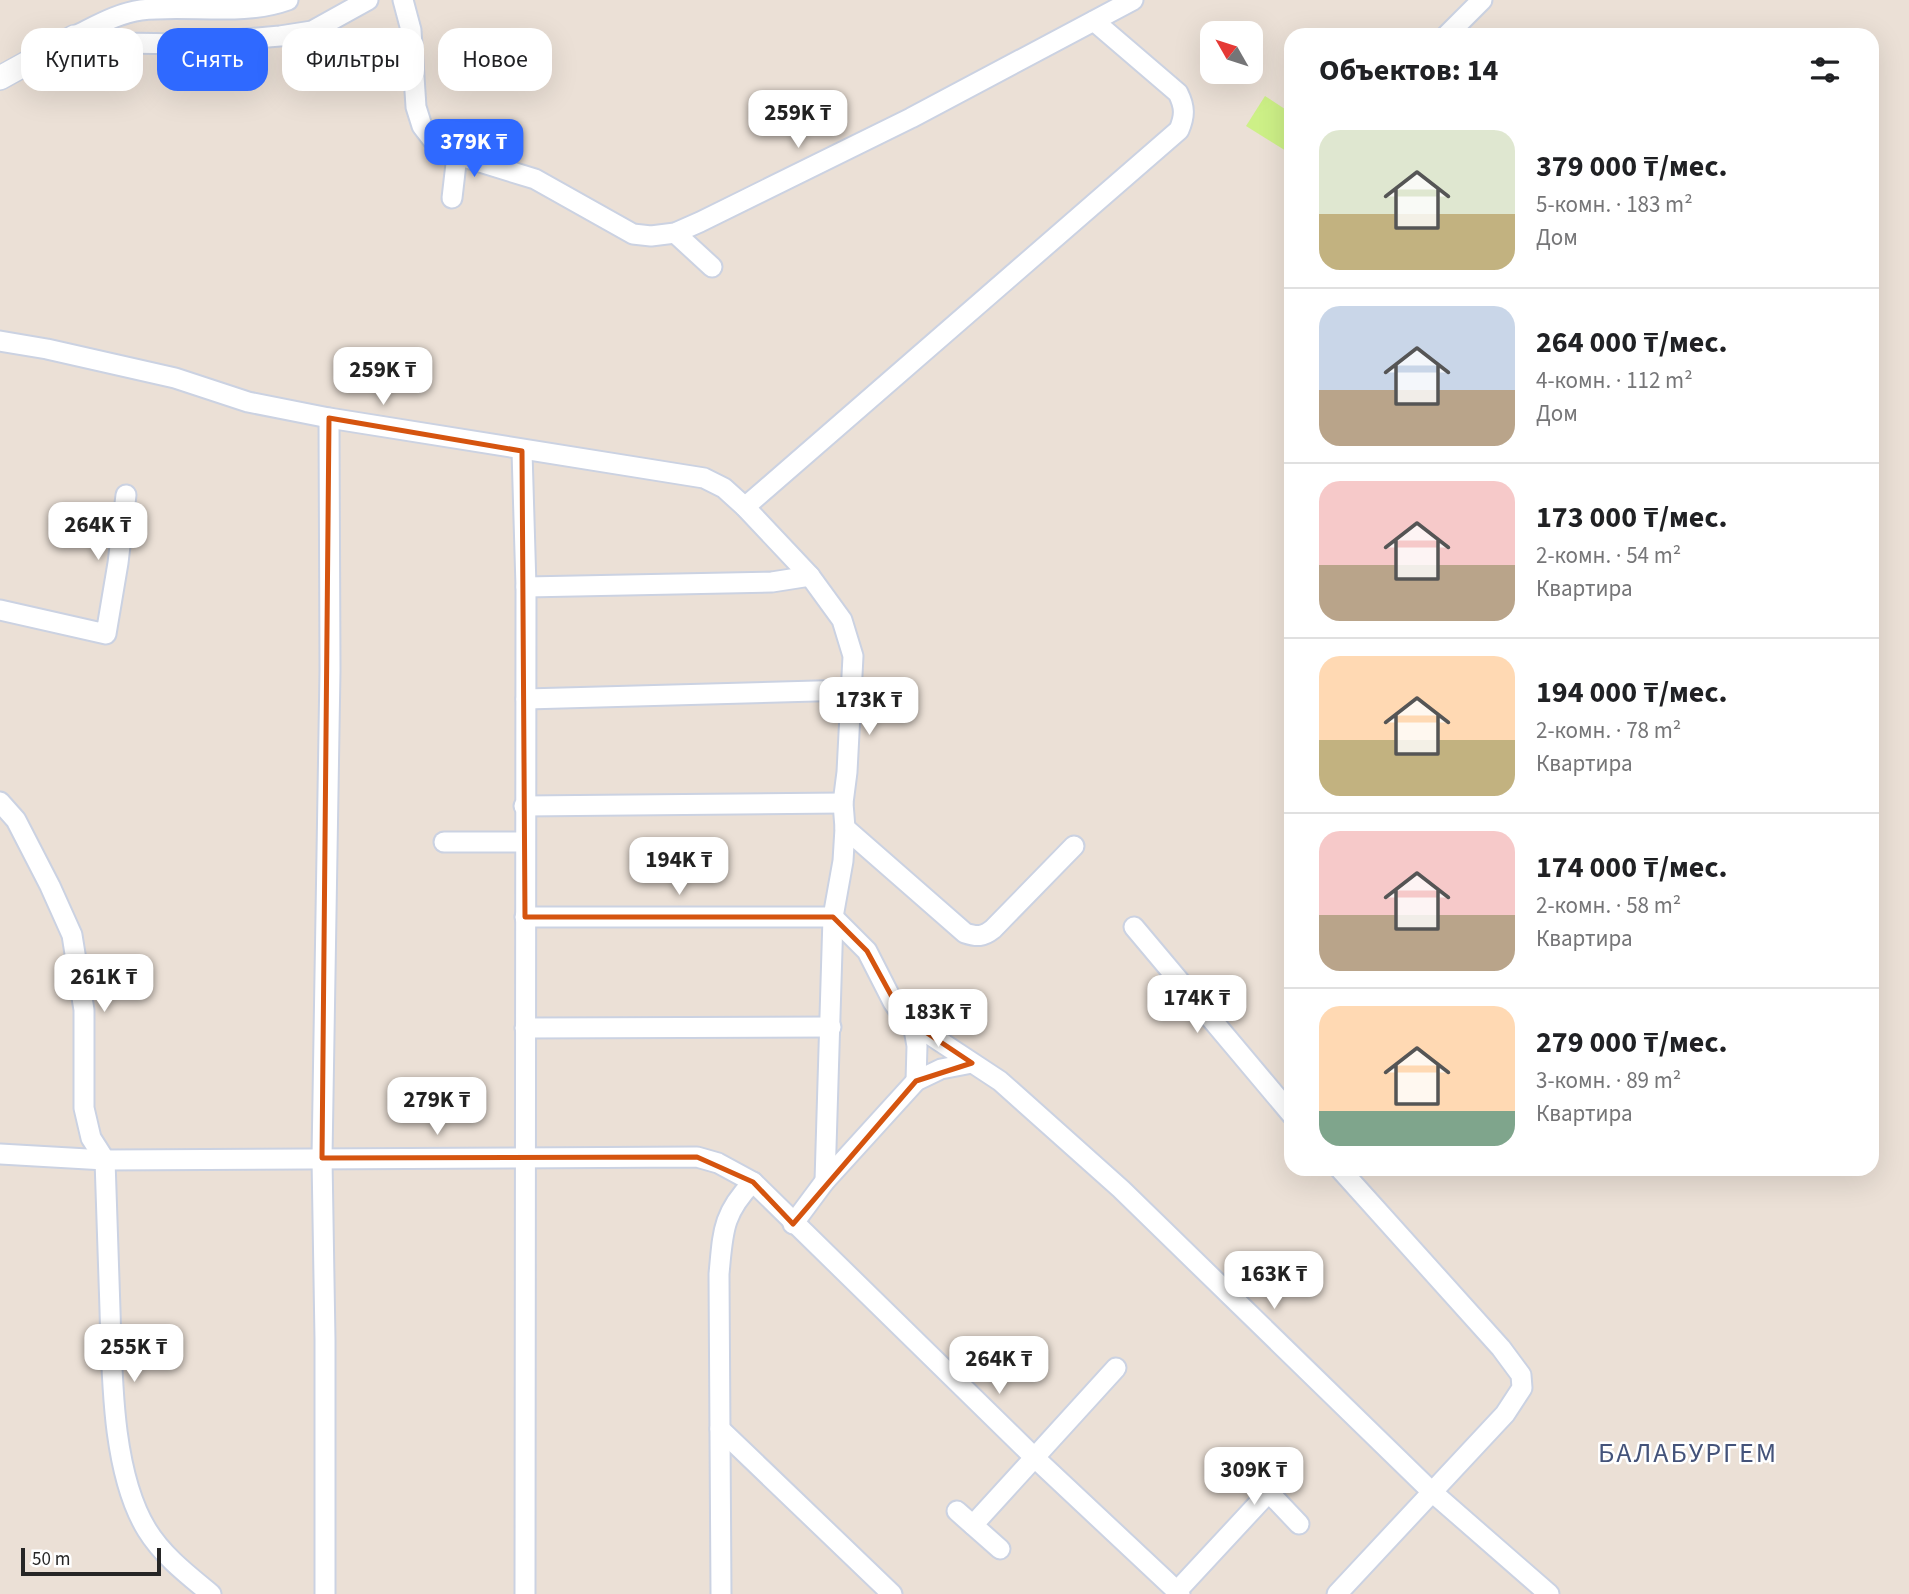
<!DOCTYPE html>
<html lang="ru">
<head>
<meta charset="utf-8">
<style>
  body { margin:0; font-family:"Source Sans 3",sans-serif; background:#f2f2f2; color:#202124; height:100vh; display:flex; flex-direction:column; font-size:26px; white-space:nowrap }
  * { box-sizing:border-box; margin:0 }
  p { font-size:23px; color:#757577 }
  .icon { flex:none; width:38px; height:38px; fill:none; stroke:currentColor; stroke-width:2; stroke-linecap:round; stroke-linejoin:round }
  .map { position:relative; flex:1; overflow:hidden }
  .drawer { position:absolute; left:1284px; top:28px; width:595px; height:1148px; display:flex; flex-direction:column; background:#fff; border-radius:21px; box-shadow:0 7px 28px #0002 }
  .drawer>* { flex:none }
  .guide { position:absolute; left:21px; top:28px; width:665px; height:63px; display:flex; gap:14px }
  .needle { width:46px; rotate:309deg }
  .buttons { position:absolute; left:1200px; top:21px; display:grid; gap:14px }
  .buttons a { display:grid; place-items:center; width:63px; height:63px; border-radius:14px; background:#fff; box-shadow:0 7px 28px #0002; font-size:35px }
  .scale { position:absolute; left:21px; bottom:18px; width:140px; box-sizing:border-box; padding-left:7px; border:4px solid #262626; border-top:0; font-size:19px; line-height:24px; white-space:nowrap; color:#262626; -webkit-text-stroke:5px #fff; paint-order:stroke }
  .price { position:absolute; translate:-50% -60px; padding:0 16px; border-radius:14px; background:#fff; color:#222; font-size:23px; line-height:46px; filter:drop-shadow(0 2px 4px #0008) }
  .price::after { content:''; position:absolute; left:50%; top:42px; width:21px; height:16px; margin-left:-10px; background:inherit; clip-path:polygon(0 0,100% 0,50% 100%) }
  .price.selected { background:#2f69ff; color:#fff }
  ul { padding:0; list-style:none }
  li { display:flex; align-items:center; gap:21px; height:175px; padding:0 35px }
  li+li { border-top:2px solid #e0e0e0 }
  li span { display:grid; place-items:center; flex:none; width:196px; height:140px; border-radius:21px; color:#555 }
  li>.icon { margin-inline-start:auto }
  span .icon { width:84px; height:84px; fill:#fffc; stroke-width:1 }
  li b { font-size:30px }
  h2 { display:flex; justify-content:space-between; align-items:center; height:84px; padding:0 35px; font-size:30px }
  .pill { padding:0 24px; border-radius:21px; background:#fff; box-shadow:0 7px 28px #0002; font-size:24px; line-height:63px }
  .pill.selected { background:#2f69ff; color:#fff }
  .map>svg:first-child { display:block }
  .pitch { fill:#cdf087 }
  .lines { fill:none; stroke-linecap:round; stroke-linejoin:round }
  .minor-casing { stroke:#cbd2e2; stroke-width:23 }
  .tertiary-casing { stroke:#cbd2e2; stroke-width:26 }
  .minor { stroke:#fff; stroke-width:19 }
  .tertiary { stroke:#fff; stroke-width:23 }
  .marked { fill:none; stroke:#d5540f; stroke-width:5; stroke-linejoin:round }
  .labels { text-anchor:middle; stroke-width:5; stroke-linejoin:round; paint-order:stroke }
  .quarter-label { font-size:28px; letter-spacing:2px; fill:#44537a; stroke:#fff }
</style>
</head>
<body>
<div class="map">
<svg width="1909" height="1594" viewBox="0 0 1909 1594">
  <rect width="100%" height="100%" fill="#ebe0d6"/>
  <path class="pitch" d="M 1265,96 L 1291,113 L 1291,154 L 1246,126 Z"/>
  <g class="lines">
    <defs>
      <g id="minor">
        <path d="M 403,0 L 411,30 L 416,107 L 422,126 L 432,139 L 457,155 L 535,179 L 633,234 L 651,236 L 675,233 L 700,222 L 911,118 L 1133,0"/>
        <path d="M 1447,35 L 1482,0"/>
        <path d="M 75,36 C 96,26 118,13 141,10 C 189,4 241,17 288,0"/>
        <path d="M 74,37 L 123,43 L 185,44 L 280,36 L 312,31 L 368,0"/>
        <path d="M 452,198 L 457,155"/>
        <path d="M 675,233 L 712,267"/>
        <path d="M 0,341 L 47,349 L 175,378 L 248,402 L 329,418 L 704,478 L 724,488 L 745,507 L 810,576 L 842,620 L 853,656 L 847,772 L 843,803 L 845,828 L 843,861 L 833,917 L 825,1181"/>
        <path d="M 522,451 L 526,587 L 525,1594"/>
        <path d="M 745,507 L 1179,130 C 1185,116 1185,107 1178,93 L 1094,21"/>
        <path d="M 526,587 L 772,582 L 810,576"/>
        <path d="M 0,610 L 106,634 L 118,563 L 126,495"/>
        <path d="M 526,699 L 852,690"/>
        <path d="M 0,802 L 16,820 L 50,886 L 72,935 L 84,1010 L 84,1108 L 91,1138 L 105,1160 C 107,1210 108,1260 110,1310 C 112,1377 112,1473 147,1530 C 163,1556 188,1575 211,1594"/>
        <path d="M 524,806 L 843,803"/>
        <path d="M 845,828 L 965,933 C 977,937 983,937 993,929 L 1074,846"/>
        <path d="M 444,842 L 524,842"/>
        <path d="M 525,917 L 833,917 L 867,951 L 893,1002 L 903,1017 L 1000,1081 L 1121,1189 L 1431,1491 L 1549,1594"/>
        <path d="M 1134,927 L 1292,1115"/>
        <path d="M 913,1024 L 917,1046 L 916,1081"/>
        <path d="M 525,1028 L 831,1027"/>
        <path d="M 0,1154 L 105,1160 L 697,1157 L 718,1163 L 753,1182 L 1035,1458 L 1180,1594"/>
        <path d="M 793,1224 L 825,1181 L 916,1081 L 941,1069 L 972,1063"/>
        <path d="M 720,1429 L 892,1594"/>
        <path d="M 1239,1461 L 1299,1524"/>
        <path d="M 957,1511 L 1000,1549"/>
        <path d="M 973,1525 L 1116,1368"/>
        <path d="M 1177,1591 L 1268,1493"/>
        <path d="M 325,1594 L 325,1340 L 322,1158 L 330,670 L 329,418"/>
        <path d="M 721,1594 L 719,1274 C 723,1232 722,1214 753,1182"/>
        <path d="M 1337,1594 L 1505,1414 L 1522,1388 L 1521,1375 L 1501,1348 L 1340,1169"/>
      </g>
      <path id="tertiary" d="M 0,78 L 74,37"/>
    </defs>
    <use href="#minor" class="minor-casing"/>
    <use href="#tertiary" class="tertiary-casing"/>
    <use href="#minor" class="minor"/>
    <use href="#tertiary" class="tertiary"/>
  </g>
  <path class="marked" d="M 329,418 L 522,451 L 525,917 L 833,917 L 867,951 L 903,1017 L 972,1063 L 916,1081 L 793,1224 L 753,1182 L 697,1157 L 322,1158 Z"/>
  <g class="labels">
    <g class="quarter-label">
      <text x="1688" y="1462">БАЛАБУРГЕМ</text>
    </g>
  </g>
</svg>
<div class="buttons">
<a><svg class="needle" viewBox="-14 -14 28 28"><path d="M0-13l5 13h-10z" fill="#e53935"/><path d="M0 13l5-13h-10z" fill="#757577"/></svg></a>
</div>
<div class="scale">50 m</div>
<b class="price" style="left:798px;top:150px">259K ₸</b>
<b class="price selected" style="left:474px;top:179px">379K ₸</b>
<b class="price" style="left:383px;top:407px">259K ₸</b>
<b class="price" style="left:98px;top:562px">264K ₸</b>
<b class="price" style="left:869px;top:737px">173K ₸</b>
<b class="price" style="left:679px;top:897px">194K ₸</b>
<b class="price" style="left:104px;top:1014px">261K ₸</b>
<b class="price" style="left:1197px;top:1035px">174K ₸</b>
<b class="price" style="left:938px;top:1049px">183K ₸</b>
<b class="price" style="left:437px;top:1137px">279K ₸</b>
<b class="price" style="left:1274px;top:1311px">163K ₸</b>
<b class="price" style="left:134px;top:1384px">255K ₸</b>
<b class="price" style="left:999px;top:1396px">264K ₸</b>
<b class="price" style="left:1254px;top:1507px">309K ₸</b>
<div class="guide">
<a class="pill">Купить</a>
<a class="pill selected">Снять</a>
<a class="pill">Фильтры</a>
<a class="pill">Новое</a>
</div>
<section class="drawer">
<h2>Объектов: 14<svg class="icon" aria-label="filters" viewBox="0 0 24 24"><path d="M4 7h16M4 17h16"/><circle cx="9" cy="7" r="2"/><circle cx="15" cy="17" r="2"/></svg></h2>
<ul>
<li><span style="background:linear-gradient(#dfe7d0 60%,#c2b280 0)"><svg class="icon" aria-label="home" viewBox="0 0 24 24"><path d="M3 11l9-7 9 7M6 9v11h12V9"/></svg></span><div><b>379 000 ₸/мес.</b><p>5-комн. · 183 m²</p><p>Дом</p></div></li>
<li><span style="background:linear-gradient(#c9d6e8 60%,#b9a48a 0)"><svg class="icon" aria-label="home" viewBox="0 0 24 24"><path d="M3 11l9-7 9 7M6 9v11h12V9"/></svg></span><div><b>264 000 ₸/мес.</b><p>4-комн. · 112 m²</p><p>Дом</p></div></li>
<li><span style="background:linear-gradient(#f6c9c9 60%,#b9a48a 0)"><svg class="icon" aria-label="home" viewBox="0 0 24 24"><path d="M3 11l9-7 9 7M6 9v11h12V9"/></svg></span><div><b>173 000 ₸/мес.</b><p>2-комн. · 54 m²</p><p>Квартира</p></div></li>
<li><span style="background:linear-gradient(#ffd9b3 60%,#c2b280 0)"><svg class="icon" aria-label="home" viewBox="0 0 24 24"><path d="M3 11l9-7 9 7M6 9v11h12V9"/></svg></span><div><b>194 000 ₸/мес.</b><p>2-комн. · 78 m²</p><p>Квартира</p></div></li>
<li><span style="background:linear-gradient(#f6c9c9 60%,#b9a48a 0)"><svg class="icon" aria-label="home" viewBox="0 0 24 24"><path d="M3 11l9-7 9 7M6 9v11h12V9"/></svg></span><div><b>174 000 ₸/мес.</b><p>2-комн. · 58 m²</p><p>Квартира</p></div></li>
<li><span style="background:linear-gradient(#ffd9b3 75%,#7fa58c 0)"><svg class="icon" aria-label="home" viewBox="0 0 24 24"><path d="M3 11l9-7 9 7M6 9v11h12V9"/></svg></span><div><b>279 000 ₸/мес.</b><p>3-комн. · 89 m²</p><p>Квартира</p></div></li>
</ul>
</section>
</div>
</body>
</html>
